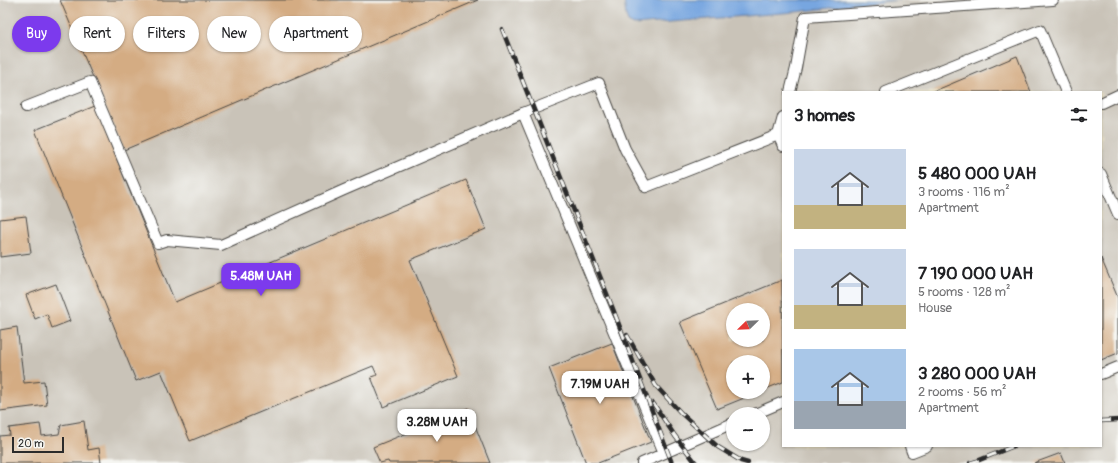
<!DOCTYPE html>
<html lang="en">
<head>
<meta charset="utf-8">
<style>
  body { margin:0; font-family:Pangolin,sans-serif; background:#f2f2f2; color:#202124; height:100vh; display:flex; flex-direction:column; font-size:15px; white-space:nowrap }
  * { box-sizing:border-box; margin:0 }
  p { font-size:13px; color:#757577 }
  .icon { flex:none; width:22px; height:22px; fill:none; stroke:currentColor; stroke-width:2; stroke-linecap:round; stroke-linejoin:round }
  .map { position:relative; flex:1; overflow:hidden }
  .panel { position:absolute; left:782px; top:91px; width:320px; height:356px; display:flex; flex-direction:column; background:#fff; border-radius:0px; box-shadow:0 1px 3px #0004 }
  .panel>* { flex:none }
  .hud { position:absolute; left:12px; top:16px; width:380px; height:36px; display:flex; gap:8px }
  .needle { width:26px; rotate:247deg }
  .fabs { position:absolute; left:726px; top:303px; display:grid; gap:8px }
  .fabs a { display:grid; place-items:center; width:44px; height:44px; border-radius:50%; background:#fff; box-shadow:0 1px 3px #0004; font-size:20px }
  .scale { position:absolute; left:12px; bottom:10px; width:52px; box-sizing:border-box; padding-left:4px; border:2px solid #2b2b2b; border-top:0; font-size:11px; line-height:14px; white-space:nowrap; color:#2b2b2b; -webkit-text-stroke:3px #f6f6f2; paint-order:stroke }
  .price { position:absolute; translate:-50% -34px; padding:0 9px; border-radius:8px; background:#fff; color:#222; font-size:13px; line-height:26px; filter:drop-shadow(0 1px 2px #0008) }
  .price::after { content:''; position:absolute; left:50%; top:24px; width:12px; height:9px; margin-left:-6px; background:inherit; clip-path:polygon(0 0,100% 0,50% 100%) }
  .price.active { background:#7c3aed; color:#fff }
  ul { padding:0; list-style:none }
  li { display:flex; align-items:center; gap:12px; height:100px; padding:0 12px }
  li span { display:grid; place-items:center; flex:none; width:112px; height:80px; border-radius:0px; color:#555 }
  li>.icon { margin-inline-start:auto }
  span .icon { width:48px; height:48px; fill:#fffc; stroke-width:1 }
  li b { font-size:17px }
  h2 { display:flex; justify-content:space-between; align-items:center; height:48px; padding:0 12px; font-size:17px }
  .tag { padding:0 14px; border-radius:18px; background:#fff; box-shadow:0 1px 3px #0004; font-size:14px; line-height:36px }
  .tag.active { background:#7c3aed; color:#fff }
  .map>svg:first-child { display:block }
  .industrial { fill:#c9c3b8; fill-rule:evenodd }
  .water { fill:#77a6e0; stroke:#516886 }
  .building { fill:#d4ac83; fill-rule:evenodd }
  .lines { fill:none; stroke-linecap:round; stroke-linejoin:round }
  .lane-casing { stroke:#484642; stroke-width:12 }
  .lane { stroke:#fff; stroke-width:10 }
  .rail-casing { stroke:#2b2b2b; stroke-width:4.5 }
  .rail { stroke:#f6f6f2; stroke-width:3; stroke-dasharray:9; stroke-linecap:butt }
</style>
</head>
<body>
<div class="map">
<svg width="1118" height="463" viewBox="0 0 1118 463">
  <rect width="100%" height="100%" fill="#f6f6f2"/>
  <filter id="ink" filterUnits="userSpaceOnUse"><feTurbulence type="fractalNoise" baseFrequency=".025" numOctaves="2"/><feDisplacementMap in="SourceGraphic" scale="8" xChannelSelector="R" yChannelSelector="G"/><feConvolveMatrix kernelMatrix="1 2 1 2 8 2 1 2 1" color-interpolation-filters="sRGB"/></filter>
  <filter id="wash" filterUnits="userSpaceOnUse"><feTurbulence type="fractalNoise" baseFrequency=".012" numOctaves="4" result="noise"/><feDisplacementMap in="SourceGraphic" scale="16" xChannelSelector="R" yChannelSelector="G"/><feGaussianBlur stdDeviation="0.9" result="paint"/><feColorMatrix in="noise" values="0 0 0 0 0 0 0 0 0 0 0 0 0 0 0 0 0 1.4 0 .05"/><feComposite in="paint" operator="in"/></filter>
  <g filter="url(#wash)">
    <rect width="100%" height="100%" fill="#ece2c2"/>
    <path class="industrial" d="M 0,0 L 624,0 L 626,16 L 643,25 L 795,12 L 899,0 L 1118,0 L 1118,463 L 0,463 ZM 783,92 L 1101,92 L 1101,446 L 783,446 ZM 733,310 L 763,310 L 763,340 L 733,340 ZM 733,362 L 763,362 L 763,392 L 733,392 ZM 733,414 L 763,414 L 763,444 L 733,444 Z"/>
    <path class="water" d="M 624,0 L 899,0 L 795,12 L 634,25 L 628,22 L 626,16 Z"/>
    <g id="blocks">
      <g class="building">
        <path d="M 60,0 L 478,0 L 124,150 Z"/>
        <path d="M 1017,56 L 1031,92 L 932,92 Z"/>
        <path d="M 95,106 L 175,302 L 466,180 L 486,229 L 410,260 L 458,376 L 383,407 L 371,377 L 377,375 L 373,366 L 190,441 L 161,371 L 136,381 L 35,130 Z"/>
        <path d="M 26,216 L 31,253 L 0,257 L 0,219 Z"/>
        <path d="M 1101,258 L 1118,298 L 1118,353 L 1101,360 Z"/>
        <path d="M 782,280 L 783,382 L 763,390 L 763,362 L 733,362 L 733,392 L 759,392 L 717,409 L 680,322 ZM 733,310 L 763,310 L 763,340 L 733,340 Z"/>
        <path d="M 56,284 L 70,321 L 52,328 L 47,314 L 35,319 L 26,295 Z"/>
        <path d="M 17,327 L 24,383 L 44,381 L 47,405 L 0,411 L 0,330 Z"/>
        <path d="M 612,343 L 651,442 L 598,463 L 586,463 L 549,368 Z"/>
        <path d="M 468,408 L 490,463 L 389,463 L 388,461 L 380,463 L 373,447 Z"/>
        <path d="M 84,421 L 88,450 L 99,448 L 101,463 L 0,463 L 0,436 L 10,435 L 9,428 L 40,424 L 42,436 L 59,434 L 61,425 Z"/>
        <path d="M 1061,453 L 1065,463 L 1034,463 Z"/>
      </g>
    </g>
  </g>
  <g filter="url(#ink)">
    <use href="#blocks" fill-opacity="0" stroke="#484642" stroke-width="1"/>
    <g class="lines">
      <defs>
        <g id="lane">
          <path d="M 790,92 L 796,68 L 805,17 L 1053,0"/>
          <path d="M 886,92 L 1040,30 L 1066,92"/>
          <path d="M 1101,103 L 1118,95"/>
          <path d="M 26,107 L 90,82 L 158,243 L 167,240 L 221,245 L 344,190 L 523,113 L 664,453"/>
          <path d="M 523,113 L 599,83 L 625,149 L 646,187 L 778,135 L 783,117"/>
          <path d="M 783,134 L 778,135 L 783,146"/>
          <path d="M 1101,174 L 1118,214"/>
          <path d="M 1101,374 L 1118,367"/>
          <path d="M 755,414 L 783,402"/>
          <path d="M 910,446 L 912,452 L 927,446"/>
          <path d="M 642,463 L 733,423"/>
        </g>
      </defs>
      <use href="#lane" class="lane-casing"/>
      <use href="#lane" class="lane"/>
      <defs>
        <g id="rail">
          <path d="M 502,29 L 613,309 L 672,463"/>
          <path d="M 627,335 L 656,386 L 681,413 L 718,447 L 741,461 L 748,463"/>
          <path d="M 653,403 L 675,436 L 696,463"/>
          <path d="M 1101,421 L 1118,420"/>
          <path d="M 970,463 L 977,461 L 1014,446"/>
        </g>
      </defs>
      <use href="#rail" class="rail-casing"/>
      <use href="#rail" class="rail"/>
    </g>
  </g>
</svg>
<div class="fabs">
<a><svg class="needle" viewBox="-14 -14 28 28"><path d="M0-13l5 13h-10z" fill="#e53935"/><path d="M0 13l5-13h-10z" fill="#757577"/></svg></a>
<a>+</a>
<a>−</a>
</div>
<div class="scale">20 m</div>
<b class="price active" style="left:261px;top:297px">5.48M UAH</b>
<b class="price" style="left:600px;top:405px">7.19M UAH</b>
<b class="price" style="left:437px;top:443px">3.28M UAH</b>
<div class="hud">
<a class="tag active">Buy</a>
<a class="tag">Rent</a>
<a class="tag">Filters</a>
<a class="tag">New</a>
<a class="tag">Apartment</a>
</div>
<section class="panel">
<h2>3 homes<svg class="icon" aria-label="filters" viewBox="0 0 24 24"><path d="M4 7h16M4 17h16"/><circle cx="9" cy="7" r="2"/><circle cx="15" cy="17" r="2"/></svg></h2>
<ul>
<li><span style="background:linear-gradient(#c9d6e8 70%,#c2b280 0)"><svg class="icon" aria-label="home" viewBox="0 0 24 24"><path d="M3 11l9-7 9 7M6 9v11h12V9"/></svg></span><div><b>5 480 000 UAH</b><p>3 rooms · 116 m²</p><p>Apartment</p></div></li>
<li><span style="background:linear-gradient(#c9d6e8 70%,#c2b280 0)"><svg class="icon" aria-label="home" viewBox="0 0 24 24"><path d="M3 11l9-7 9 7M6 9v11h12V9"/></svg></span><div><b>7 190 000 UAH</b><p>5 rooms · 128 m²</p><p>House</p></div></li>
<li><span style="background:linear-gradient(#a9c7e8 65%,#9aa5b1 0)"><svg class="icon" aria-label="home" viewBox="0 0 24 24"><path d="M3 11l9-7 9 7M6 9v11h12V9"/></svg></span><div><b>3 280 000 UAH</b><p>2 rooms · 56 m²</p><p>Apartment</p></div></li>
</ul>
</section>
</div>
</body>
</html>
